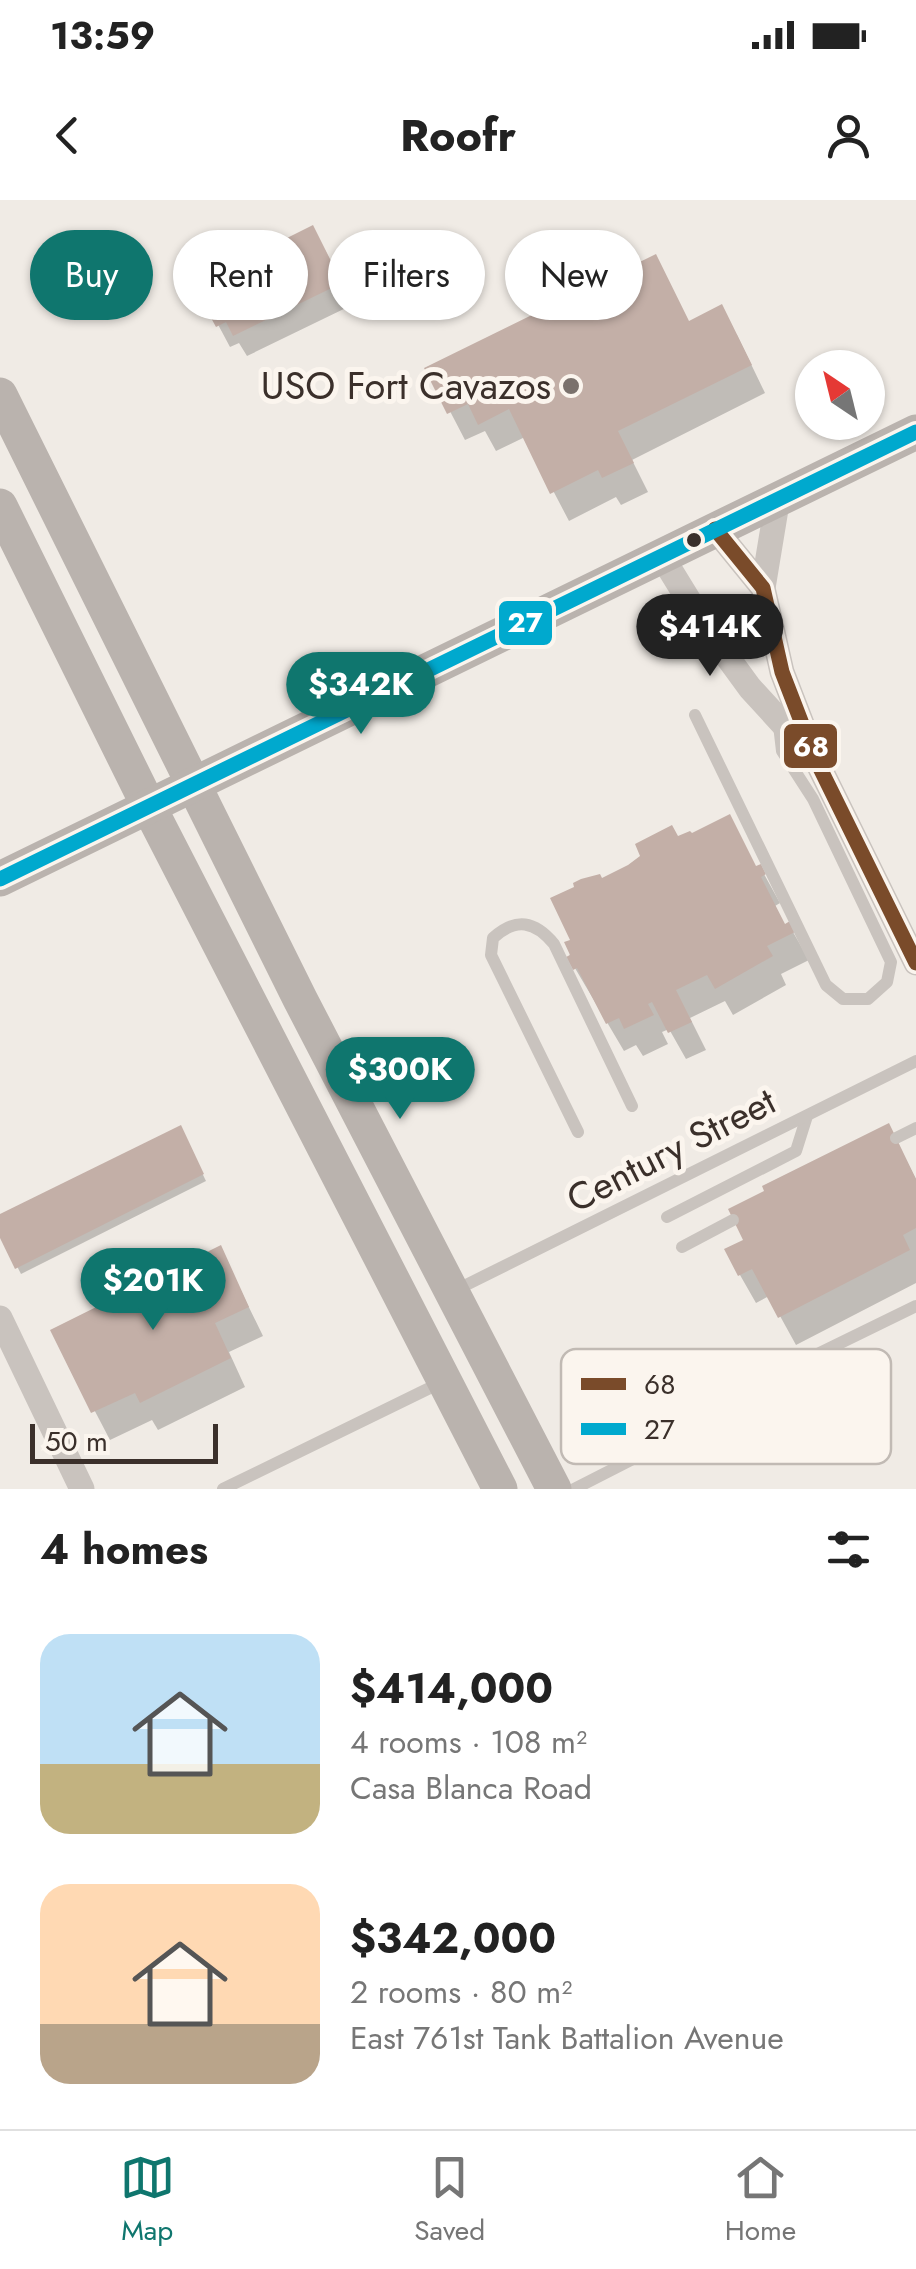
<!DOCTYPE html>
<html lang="en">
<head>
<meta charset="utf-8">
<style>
  body { margin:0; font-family:Jost,sans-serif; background:#f2f2f2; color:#222; height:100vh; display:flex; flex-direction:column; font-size:38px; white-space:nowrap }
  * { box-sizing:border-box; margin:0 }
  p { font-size:32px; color:#767676 }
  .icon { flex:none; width:55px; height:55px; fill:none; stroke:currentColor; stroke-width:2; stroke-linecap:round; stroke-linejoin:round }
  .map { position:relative; height:1289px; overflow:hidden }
  .drawer { display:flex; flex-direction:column; background:#fff; flex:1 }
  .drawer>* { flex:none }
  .guide { position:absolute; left:30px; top:30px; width:858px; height:90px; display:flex; gap:20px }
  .needle { width:65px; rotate:325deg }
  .controls { position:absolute; left:795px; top:150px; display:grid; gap:20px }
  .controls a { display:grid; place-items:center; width:90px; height:90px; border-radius:50%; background:#fff; box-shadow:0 2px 8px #0004; font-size:50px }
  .scale { position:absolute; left:30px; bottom:25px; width:188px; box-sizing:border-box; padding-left:10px; border:5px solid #3b302b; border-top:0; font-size:28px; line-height:35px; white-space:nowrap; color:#3b302b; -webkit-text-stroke:8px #fbf5ee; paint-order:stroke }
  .price { position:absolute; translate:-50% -85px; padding:0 22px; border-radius:35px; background:#0f766e; color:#fff; font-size:32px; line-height:65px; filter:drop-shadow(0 2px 5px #0008) }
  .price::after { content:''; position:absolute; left:50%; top:60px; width:30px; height:22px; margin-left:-15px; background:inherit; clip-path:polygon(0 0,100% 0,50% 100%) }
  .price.current { background:#222; color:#fff }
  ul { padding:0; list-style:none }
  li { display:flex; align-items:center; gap:30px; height:250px; padding:0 40px }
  li span { display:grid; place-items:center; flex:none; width:280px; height:200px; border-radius:30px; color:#555 }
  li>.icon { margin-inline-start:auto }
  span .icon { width:120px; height:120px; fill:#fffc; stroke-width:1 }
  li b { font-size:42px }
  h2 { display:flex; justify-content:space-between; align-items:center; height:120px; padding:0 40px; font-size:42px }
  .pill { padding:0 35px; border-radius:45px; background:#fff; box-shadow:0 2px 8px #0004; font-size:35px; line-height:90px }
  .pill.current { background:#0f766e; color:#fff }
  .status { display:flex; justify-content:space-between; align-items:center; height:70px; padding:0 50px; background:#fff; direction:ltr }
  .status svg { height:28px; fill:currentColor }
  header { display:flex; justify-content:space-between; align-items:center; height:130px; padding:0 40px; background:#fff; font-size:45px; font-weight:700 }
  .menu { display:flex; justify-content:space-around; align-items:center; height:140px; border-top:2px solid #e0e0e0; background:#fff; font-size:28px; color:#767676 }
  .menu a { display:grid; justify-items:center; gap:5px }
  .menu .current { color:#0f766e }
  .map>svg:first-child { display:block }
  .shadow { fill:#0003 }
  .building { fill:#c3afa7 }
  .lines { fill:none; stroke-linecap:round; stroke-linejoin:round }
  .lane { stroke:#c9c3be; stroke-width:12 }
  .street { stroke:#c9c3be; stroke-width:25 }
  .secondary { stroke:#bab3ae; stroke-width:35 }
  .bus-1-casing { stroke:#fbf5ee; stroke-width:22 }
  .bus-2-casing { stroke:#fbf5ee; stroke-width:22 }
  .bus-1 { stroke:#7a4b2a; stroke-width:15 }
  .bus-2 { stroke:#00a9ce; stroke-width:15 }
  .poi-dot { fill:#7a716c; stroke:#fbf5ee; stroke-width:4 }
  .bus-dot { fill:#3b302b; stroke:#fbf5ee; stroke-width:4 }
  .labels { text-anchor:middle; stroke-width:10; stroke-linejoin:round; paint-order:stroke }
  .poi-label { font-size:38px; fill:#3b302b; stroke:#fbf5ee; text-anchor:end }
  .street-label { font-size:38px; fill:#3b302b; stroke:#fbf5ee }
  .key { fill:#fbf5ee; stroke:#c1bab4; stroke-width:2.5 }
  .key-label { font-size:28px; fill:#3b302b }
  .line-badge { stroke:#fbf5ee; stroke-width:4 }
  .badge-label { font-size:28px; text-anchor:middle; font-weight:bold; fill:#fff }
</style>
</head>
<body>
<div class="status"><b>13:59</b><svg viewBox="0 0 49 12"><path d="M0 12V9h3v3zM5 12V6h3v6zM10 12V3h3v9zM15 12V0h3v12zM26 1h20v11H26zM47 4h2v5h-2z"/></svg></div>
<header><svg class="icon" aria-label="back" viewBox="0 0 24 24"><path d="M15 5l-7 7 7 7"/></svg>Roofr<svg class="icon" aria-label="person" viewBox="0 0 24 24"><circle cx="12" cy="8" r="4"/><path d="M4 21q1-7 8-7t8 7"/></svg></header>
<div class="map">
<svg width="916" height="1289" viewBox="0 0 916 1289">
  <rect width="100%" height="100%" fill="#f0ebe5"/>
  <g class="shadow">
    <path d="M 325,50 L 352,105 L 247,156 L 239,143 L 230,147 L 214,117 L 224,112 L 256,56 Z"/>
    <path d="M 690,123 L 737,135 L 765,193 L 632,260 L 648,292 L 621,305 L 616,297 L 569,321 L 525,237 L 496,251 L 485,231 L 465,240 L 428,169 Z"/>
    <path d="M 678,639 L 757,669 L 760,667 L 780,703 L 775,706 L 785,726 L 789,725 L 809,760 L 781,774 L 786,785 L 733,815 L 725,801 L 690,818 L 706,850 L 686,859 L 669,829 L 662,832 L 668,844 L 643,856 L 636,845 L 624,851 L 569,758 L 573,741 L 601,681 Z"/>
    <path d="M 888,926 L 916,979 L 916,1083 L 796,1145 L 769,1096 L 756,1103 L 740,1075 L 746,1041 Z"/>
    <path d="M 180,928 L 206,981 L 21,1074 L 0,1033 L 0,1017 Z"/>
    <path d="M 220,1048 L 263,1136 L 229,1152 L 245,1187 L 158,1230 L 152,1220 L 110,1240 L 53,1131 Z"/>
  </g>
  <g class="building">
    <path d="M 313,25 L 342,83 L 233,136 L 226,122 L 216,127 L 210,116 L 220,111 L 206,80 L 248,60 L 244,51 L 254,46 L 257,53 Z"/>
    <path d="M 656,54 L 689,121 L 722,104 L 752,165 L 618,231 L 634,263 L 602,278 L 598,270 L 550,294 L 509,209 L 478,225 L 468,204 L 447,214 L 424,168 Z"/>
    <path d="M 730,614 L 756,666 L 761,664 L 766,674 L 761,677 L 785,724 L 790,721 L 795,732 L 767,746 L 773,756 L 715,789 L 707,775 L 676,790 L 692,822 L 668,833 L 652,802 L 648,804 L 654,815 L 624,829 L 619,818 L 606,824 L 577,768 L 573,770 L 566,757 L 570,755 L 564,742 L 570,740 L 550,698 L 574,687 L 573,683 L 581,679 L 600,674 L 602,678 L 628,665 L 640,656 L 635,644 L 672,625 L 678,636 L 690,631 L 692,633 Z"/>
    <path d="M 889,923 L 916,979 L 916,1028 L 903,1035 L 910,1050 L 778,1118 L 752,1069 L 738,1076 L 724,1049 L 743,1040 L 728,1009 L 764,991 L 762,986 Z"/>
    <path d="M 181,925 L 204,974 L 15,1069 L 0,1038 L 0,1014 Z"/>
    <path d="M 221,1045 L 249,1107 L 215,1123 L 231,1158 L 140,1203 L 135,1193 L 91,1213 L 50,1130 Z"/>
  </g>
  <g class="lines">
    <g class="lane">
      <path d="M 695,515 L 826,785 L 843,799 L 868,799 L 887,782 L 891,762 L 813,599 L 782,551 L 779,525"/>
      <path d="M 578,932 L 491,755 L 493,738 C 516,717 535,721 554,744 L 632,906"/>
      <path d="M 896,938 L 916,928"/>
      <path d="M 667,1017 L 796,951 L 807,916"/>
      <path d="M 682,1047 L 733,1020"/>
      <path d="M 454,1091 L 916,861"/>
      <path d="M 223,1289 L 442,1182"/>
      <path d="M 574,1289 L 676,1237 L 693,1215 L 916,1106"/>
    </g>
    <g class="street">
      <path d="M 715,329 L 763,388 L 782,472 L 816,560 L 916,763"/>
      <path d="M 661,355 L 704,425 L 750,488 L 804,547"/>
      <path d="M 763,388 L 778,297"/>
      <path d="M 0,1118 L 82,1289"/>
    </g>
    <g class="secondary">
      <path d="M 0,195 L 300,799 L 554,1289"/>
      <path d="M 0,306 L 148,605 L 500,1289"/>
      <path d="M 0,679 L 916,232"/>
    </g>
    <defs>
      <path id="bus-1" d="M 715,329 L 763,388 L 782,472 L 816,560 L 916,763"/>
      <path id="bus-2" d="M 0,679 L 916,232"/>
    </defs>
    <use href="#bus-1" class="bus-1-casing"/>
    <use href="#bus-2" class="bus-2-casing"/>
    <use href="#bus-1" class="bus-1"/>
    <use href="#bus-2" class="bus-2"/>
  </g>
  <circle class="poi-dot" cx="571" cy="186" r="10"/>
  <circle class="bus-dot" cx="694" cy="340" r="9"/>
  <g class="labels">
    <g class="poi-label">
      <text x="551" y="199">USO Fort Cavazos</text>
    </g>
    <g class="street-label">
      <text transform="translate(671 950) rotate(-27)" y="13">Century Street</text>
    </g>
  </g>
  <rect x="561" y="1149" width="330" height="115" rx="15" class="key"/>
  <rect x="581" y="1178" width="45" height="12" fill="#7a4b2a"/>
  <rect x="581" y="1223" width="45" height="12" fill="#00a9ce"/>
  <g class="key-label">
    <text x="644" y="1194">68</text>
    <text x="644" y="1239">27</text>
  </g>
  <g class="line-badge">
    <rect x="497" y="399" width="57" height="48" rx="10" fill="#00a9ce"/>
    <rect x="782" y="522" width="57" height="48" rx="10" fill="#7a4b2a"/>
  </g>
  <g class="badge-label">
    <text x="525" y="432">27</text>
    <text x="811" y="556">68</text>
  </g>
</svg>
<div class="controls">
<a><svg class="needle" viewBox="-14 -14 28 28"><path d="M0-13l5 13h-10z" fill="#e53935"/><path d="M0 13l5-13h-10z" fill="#767676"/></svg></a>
</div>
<div class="scale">50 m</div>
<b class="price current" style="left:710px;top:479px">$414K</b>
<b class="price" style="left:361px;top:537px">$342K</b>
<b class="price" style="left:400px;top:922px">$300K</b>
<b class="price" style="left:153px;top:1133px">$201K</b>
<div class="guide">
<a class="pill current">Buy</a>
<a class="pill">Rent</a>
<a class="pill">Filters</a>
<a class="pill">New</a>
</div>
</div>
<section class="drawer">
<h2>4 homes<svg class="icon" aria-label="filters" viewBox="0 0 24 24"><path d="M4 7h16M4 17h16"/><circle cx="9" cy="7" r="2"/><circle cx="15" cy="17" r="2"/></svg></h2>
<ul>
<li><span style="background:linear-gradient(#bfe0f5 65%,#c2b280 0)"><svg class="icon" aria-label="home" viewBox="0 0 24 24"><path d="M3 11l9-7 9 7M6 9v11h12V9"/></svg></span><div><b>$414,000</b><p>4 rooms · 108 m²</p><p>Casa Blanca Road</p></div></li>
<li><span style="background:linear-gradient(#ffd9b3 70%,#b9a48a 0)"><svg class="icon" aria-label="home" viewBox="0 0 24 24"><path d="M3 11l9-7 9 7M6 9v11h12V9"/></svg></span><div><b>$342,000</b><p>2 rooms · 80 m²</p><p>East 761st Tank Battalion Avenue</p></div></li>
</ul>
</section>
<nav class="menu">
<a class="current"><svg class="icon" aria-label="map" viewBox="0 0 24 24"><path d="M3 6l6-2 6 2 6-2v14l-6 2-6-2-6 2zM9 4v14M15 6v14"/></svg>Map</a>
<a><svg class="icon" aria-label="saved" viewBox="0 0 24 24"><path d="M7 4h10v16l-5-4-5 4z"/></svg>Saved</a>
<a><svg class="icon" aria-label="home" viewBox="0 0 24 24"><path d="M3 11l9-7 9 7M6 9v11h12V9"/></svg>Home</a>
</nav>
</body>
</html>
